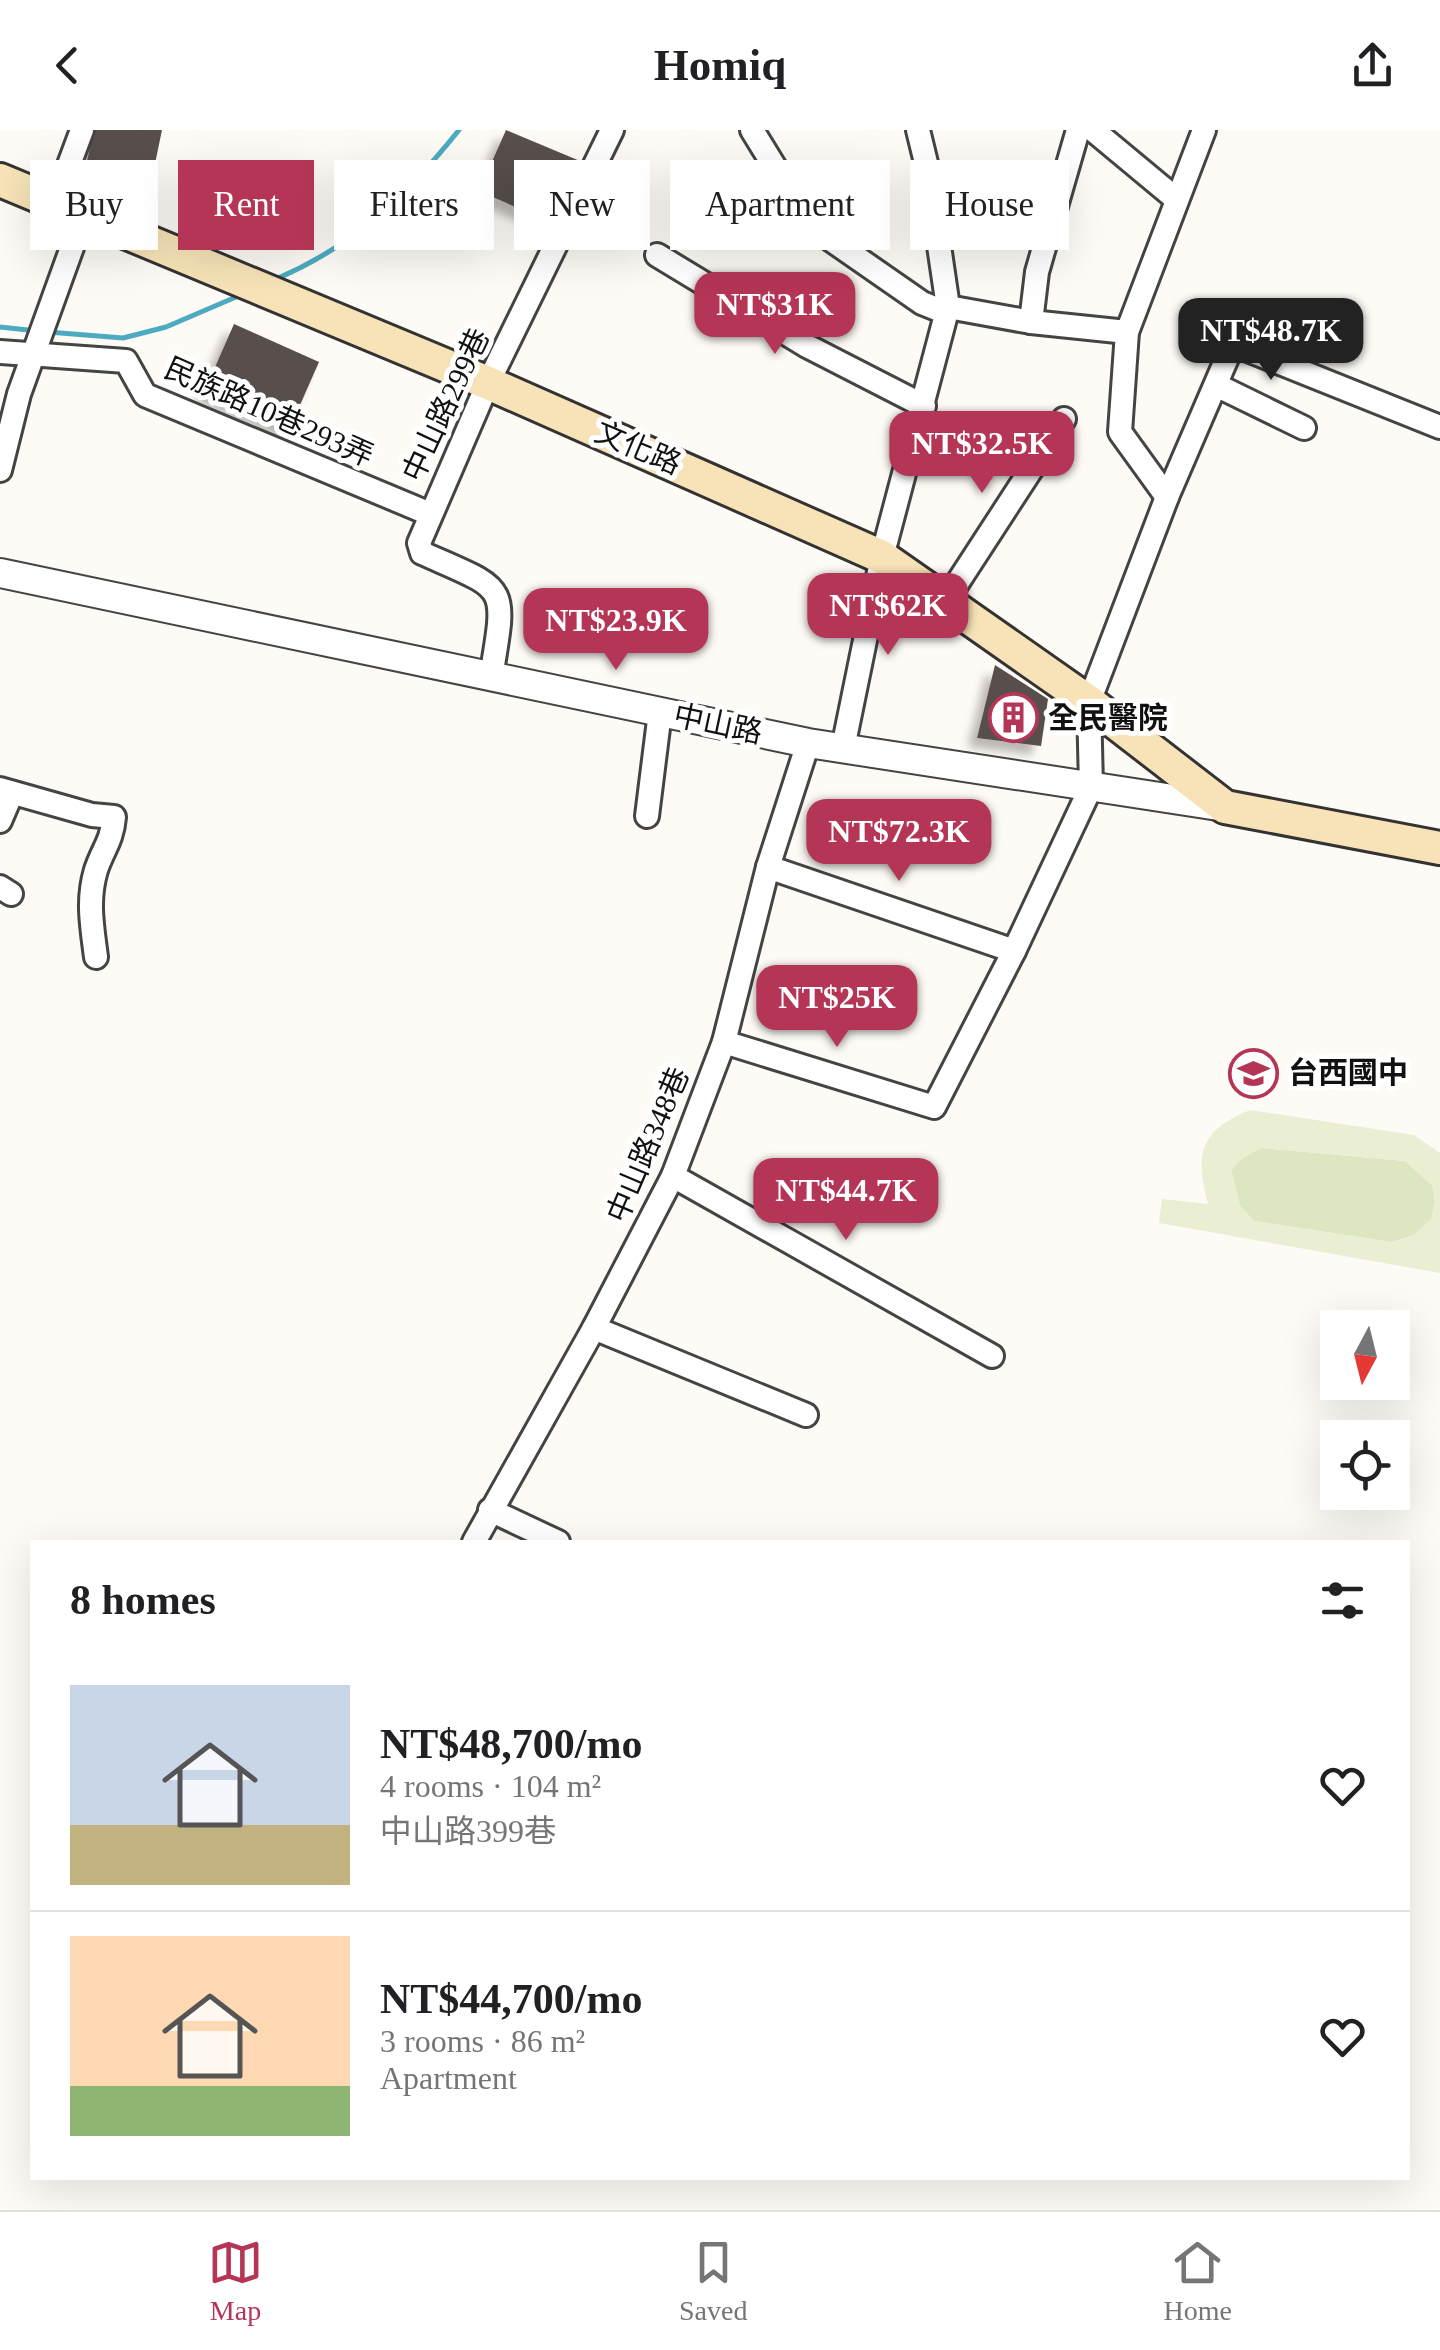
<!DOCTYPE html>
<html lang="en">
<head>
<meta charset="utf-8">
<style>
  body { margin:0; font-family:"Times New Roman","Noto Sans TC",serif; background:#f2f2f2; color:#202124; height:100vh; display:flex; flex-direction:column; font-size:38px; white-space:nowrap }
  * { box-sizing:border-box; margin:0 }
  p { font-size:32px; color:#757577 }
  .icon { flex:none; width:55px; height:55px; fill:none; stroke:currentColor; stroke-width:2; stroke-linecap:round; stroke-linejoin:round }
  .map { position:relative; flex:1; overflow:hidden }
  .drawer { position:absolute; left:30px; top:1410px; width:1380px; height:640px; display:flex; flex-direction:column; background:#fff; border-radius:0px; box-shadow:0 10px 40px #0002 }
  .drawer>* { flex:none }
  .guide { position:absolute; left:30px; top:30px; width:1380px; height:90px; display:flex; gap:20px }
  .needle { width:65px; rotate:187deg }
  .buttons { position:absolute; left:1320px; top:1180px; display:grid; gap:20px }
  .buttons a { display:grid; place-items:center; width:90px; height:90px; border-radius:0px; background:#fff; box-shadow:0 10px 40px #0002; font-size:50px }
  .price { position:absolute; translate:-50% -85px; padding:0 22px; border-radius:20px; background:#b43556; color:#fff; font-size:32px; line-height:65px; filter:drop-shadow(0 2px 5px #0008) }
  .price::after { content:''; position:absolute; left:50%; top:60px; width:30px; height:22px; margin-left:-15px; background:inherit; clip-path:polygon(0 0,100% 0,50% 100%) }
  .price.on { background:#222; color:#fff }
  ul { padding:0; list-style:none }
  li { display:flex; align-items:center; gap:30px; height:250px; padding:0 40px }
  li+li { border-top:2px solid #e0e0e0 }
  li span { display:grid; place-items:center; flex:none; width:280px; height:200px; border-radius:0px; color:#555 }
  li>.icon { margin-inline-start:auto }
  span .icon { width:120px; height:120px; fill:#fffc; stroke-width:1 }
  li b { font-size:42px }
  h2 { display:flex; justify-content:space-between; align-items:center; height:120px; padding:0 40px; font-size:42px }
  .pill { padding:0 35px; border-radius:0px; background:#fff; box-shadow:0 10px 40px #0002; font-size:35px; line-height:90px }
  .pill.on { background:#b43556; color:#fff }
  header { display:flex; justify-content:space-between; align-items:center; height:130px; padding:0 40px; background:#fff; font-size:45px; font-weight:700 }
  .tab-bar { display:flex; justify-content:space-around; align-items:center; height:140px; border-top:2px solid #e0e0e0; background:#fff; font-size:28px; color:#757577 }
  .tab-bar a { display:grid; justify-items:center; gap:5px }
  .tab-bar .on { color:#b43556 }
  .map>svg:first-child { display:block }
  .green { fill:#dce6c1 }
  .pitch { fill:#eaeed2; fill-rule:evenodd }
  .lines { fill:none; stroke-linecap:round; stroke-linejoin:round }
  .stream { stroke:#4dabc1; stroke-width:5 }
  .building { fill:#58504e; filter:url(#shadow) }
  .minor-casing { stroke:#444; stroke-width:28 }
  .tertiary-casing { stroke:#444; stroke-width:32 }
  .secondary-casing { stroke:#333; stroke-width:38 }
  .minor { stroke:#fff; stroke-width:22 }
  .tertiary { stroke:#fff; stroke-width:28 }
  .secondary { stroke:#f7e3b7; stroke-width:32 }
  .labels { text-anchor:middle; stroke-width:10; stroke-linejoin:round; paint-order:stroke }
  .street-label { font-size:30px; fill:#111; stroke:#fff }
  .poi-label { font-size:30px; font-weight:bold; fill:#111; stroke:#fff; text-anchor:start }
</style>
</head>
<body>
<header><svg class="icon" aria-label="back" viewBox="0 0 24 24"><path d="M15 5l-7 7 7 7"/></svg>Homiq<svg class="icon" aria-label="share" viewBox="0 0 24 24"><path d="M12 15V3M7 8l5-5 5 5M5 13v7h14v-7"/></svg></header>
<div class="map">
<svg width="1440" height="2080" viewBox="0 0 1440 2080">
  <defs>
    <filter id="shadow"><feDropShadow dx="-9" dy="9" stdDeviation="5" flood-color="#0004"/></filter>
  </defs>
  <rect width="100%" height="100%" fill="#fefaf5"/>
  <path class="green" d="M 1261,1018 L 1405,1031 L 1433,1056 L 1435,1071 L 1432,1089 L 1414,1105 L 1392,1112 L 1254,1091 L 1240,1076 L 1231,1040 L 1242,1028 Z"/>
  <path class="pitch" d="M 1250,980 L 1414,1005 L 1440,1023 L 1440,1143 L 1159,1093 L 1162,1069 L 1208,1074 C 1195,1024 1199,1001 1250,980 ZM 1261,1018 L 1405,1031 L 1432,1055 L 1435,1071 L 1431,1089 L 1414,1105 L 1392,1112 L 1254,1091 L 1240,1076 L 1231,1040 L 1242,1028 Z"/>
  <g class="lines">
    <g class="stream">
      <path d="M 276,149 C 354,116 407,65 459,0"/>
      <path d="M 0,197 L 37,201"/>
      <path d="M 48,202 L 123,208 L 166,197 L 243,164"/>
    </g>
  </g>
  <g class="building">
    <path d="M 94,0 L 162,0 L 147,72 L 81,57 Z"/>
    <path d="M 506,0 L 580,31 L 552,93 L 479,61 Z"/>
    <path d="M 234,194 L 319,232 L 289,300 L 204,262 Z"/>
    <path d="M 995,535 L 1048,569 L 1041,616 L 977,608 Z"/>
  </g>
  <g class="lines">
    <defs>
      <g id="minor">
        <path d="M 752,0 L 795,70 L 827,107 L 922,173 L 937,179 L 948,177 L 1031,192 L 1127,202"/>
        <path d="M 1093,0 L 1176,69"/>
        <path d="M 54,75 L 82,0"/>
        <path d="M 657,125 L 807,216 L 924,276"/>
        <path d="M 1031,192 L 1037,142 L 1078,0"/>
        <path d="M 0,222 L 126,231 L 145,265 L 430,384"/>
        <path d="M 1216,255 L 1304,298"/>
        <path d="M 0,340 L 19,264 L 83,87"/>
        <path d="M 1167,367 L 1120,302 L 1127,202 L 1204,0"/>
        <path d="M 945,472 L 1064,289"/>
        <path d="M 491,547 C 507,452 508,461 422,423 L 419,413 L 488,253 L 612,0"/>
        <path d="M 843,618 L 882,427 L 948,177 L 928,41 L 918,0"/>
        <path d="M 0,659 L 92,685 L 114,687 C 112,711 103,719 96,740 C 87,770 92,796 96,827"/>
        <path d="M 647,686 L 660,582"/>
        <path d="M 0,691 L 12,663"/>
        <path d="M 768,737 L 1014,821"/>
        <path d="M 0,757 L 11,764"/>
        <path d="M 724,912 L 934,977 L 1014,821 L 1091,657 L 1089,572 L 1167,367 L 1233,214 L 1440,297"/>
        <path d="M 673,1046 L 992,1226"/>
        <path d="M 594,1198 L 806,1285"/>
        <path d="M 490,1380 L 558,1412"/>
        <path d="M 474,1412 L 594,1198 L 673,1046 L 724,912 L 768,737 L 808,613"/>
      </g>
      <path id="tertiary" d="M 0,443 L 808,613 L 1225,677"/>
      <path id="secondary" d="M 0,50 L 488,253 L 882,427 L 1089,572 L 1225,677 L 1440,718"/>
    </defs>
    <use href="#minor" class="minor-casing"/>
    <use href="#tertiary" class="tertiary-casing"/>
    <use href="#secondary" class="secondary-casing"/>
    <use href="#minor" class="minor"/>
    <use href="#tertiary" class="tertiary"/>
    <use href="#secondary" class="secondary"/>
  </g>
  <defs>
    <symbol id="building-ring" viewBox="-11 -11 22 22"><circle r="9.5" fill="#fff" stroke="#b43556" stroke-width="1.5"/><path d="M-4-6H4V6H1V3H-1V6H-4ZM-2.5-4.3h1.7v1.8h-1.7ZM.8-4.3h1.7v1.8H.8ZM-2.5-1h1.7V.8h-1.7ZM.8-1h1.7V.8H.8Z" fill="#b43556"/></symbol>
    <symbol id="school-ring" viewBox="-11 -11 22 22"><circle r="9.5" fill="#fff" stroke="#b43556" stroke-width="1.5"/><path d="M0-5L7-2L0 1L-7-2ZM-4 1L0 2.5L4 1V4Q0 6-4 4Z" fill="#b43556"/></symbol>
  </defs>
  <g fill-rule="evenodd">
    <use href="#building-ring" x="986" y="560" width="55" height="55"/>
    <use href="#school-ring" x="1226" y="916" width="55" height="55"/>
  </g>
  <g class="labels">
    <g class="street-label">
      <text transform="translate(446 275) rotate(-65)" y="10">中山路299巷</text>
      <text transform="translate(269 282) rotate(24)" y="10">民族路10巷293弄</text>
      <text transform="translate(638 318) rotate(23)" y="10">文化路</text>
      <text transform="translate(718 594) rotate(12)" y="10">中山路</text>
      <text transform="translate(648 1015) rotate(-67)" y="10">中山路348巷</text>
    </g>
    <g class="poi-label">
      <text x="1048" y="598">全民醫院</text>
      <text x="1288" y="953">台西國中</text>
    </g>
  </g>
</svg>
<div class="buttons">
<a><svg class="needle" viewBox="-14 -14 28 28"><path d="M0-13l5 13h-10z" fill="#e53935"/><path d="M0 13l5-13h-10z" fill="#757577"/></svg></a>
<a><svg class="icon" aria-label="locate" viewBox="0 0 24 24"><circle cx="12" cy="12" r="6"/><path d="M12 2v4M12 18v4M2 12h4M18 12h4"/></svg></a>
</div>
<b class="price" style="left:775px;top:227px">NT$31K</b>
<b class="price on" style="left:1271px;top:253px">NT$48.7K</b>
<b class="price" style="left:982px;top:366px">NT$32.5K</b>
<b class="price" style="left:888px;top:528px">NT$62K</b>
<b class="price" style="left:616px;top:543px">NT$23.9K</b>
<b class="price" style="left:899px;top:754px">NT$72.3K</b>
<b class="price" style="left:837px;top:920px">NT$25K</b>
<b class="price" style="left:846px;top:1113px">NT$44.7K</b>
<div class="guide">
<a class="pill">Buy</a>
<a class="pill on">Rent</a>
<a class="pill">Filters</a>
<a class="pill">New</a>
<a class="pill">Apartment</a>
<a class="pill">House</a>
</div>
<section class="drawer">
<h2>8 homes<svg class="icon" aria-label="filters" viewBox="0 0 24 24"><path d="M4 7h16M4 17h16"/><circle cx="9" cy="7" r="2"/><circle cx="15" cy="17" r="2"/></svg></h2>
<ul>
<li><span style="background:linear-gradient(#c9d6e8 70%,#c2b280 0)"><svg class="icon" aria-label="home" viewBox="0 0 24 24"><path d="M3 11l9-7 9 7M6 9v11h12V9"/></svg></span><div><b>NT$48,700/mo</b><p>4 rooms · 104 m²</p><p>中山路399巷</p></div><svg class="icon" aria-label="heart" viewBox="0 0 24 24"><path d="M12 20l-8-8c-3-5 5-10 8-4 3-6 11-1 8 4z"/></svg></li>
<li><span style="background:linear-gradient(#ffd9b3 75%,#8fb573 0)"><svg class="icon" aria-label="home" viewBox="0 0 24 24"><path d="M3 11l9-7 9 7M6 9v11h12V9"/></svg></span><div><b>NT$44,700/mo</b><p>3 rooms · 86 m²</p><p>Apartment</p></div><svg class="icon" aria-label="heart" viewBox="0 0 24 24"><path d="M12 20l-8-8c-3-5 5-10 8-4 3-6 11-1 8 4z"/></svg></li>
</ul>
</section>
</div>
<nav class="tab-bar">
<a class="on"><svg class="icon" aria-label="map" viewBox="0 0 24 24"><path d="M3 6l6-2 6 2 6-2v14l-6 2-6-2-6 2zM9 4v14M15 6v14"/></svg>Map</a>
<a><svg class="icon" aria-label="saved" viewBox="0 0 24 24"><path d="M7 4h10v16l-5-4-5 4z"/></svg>Saved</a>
<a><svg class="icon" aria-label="home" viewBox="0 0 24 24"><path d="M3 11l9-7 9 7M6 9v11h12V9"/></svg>Home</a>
</nav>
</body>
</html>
